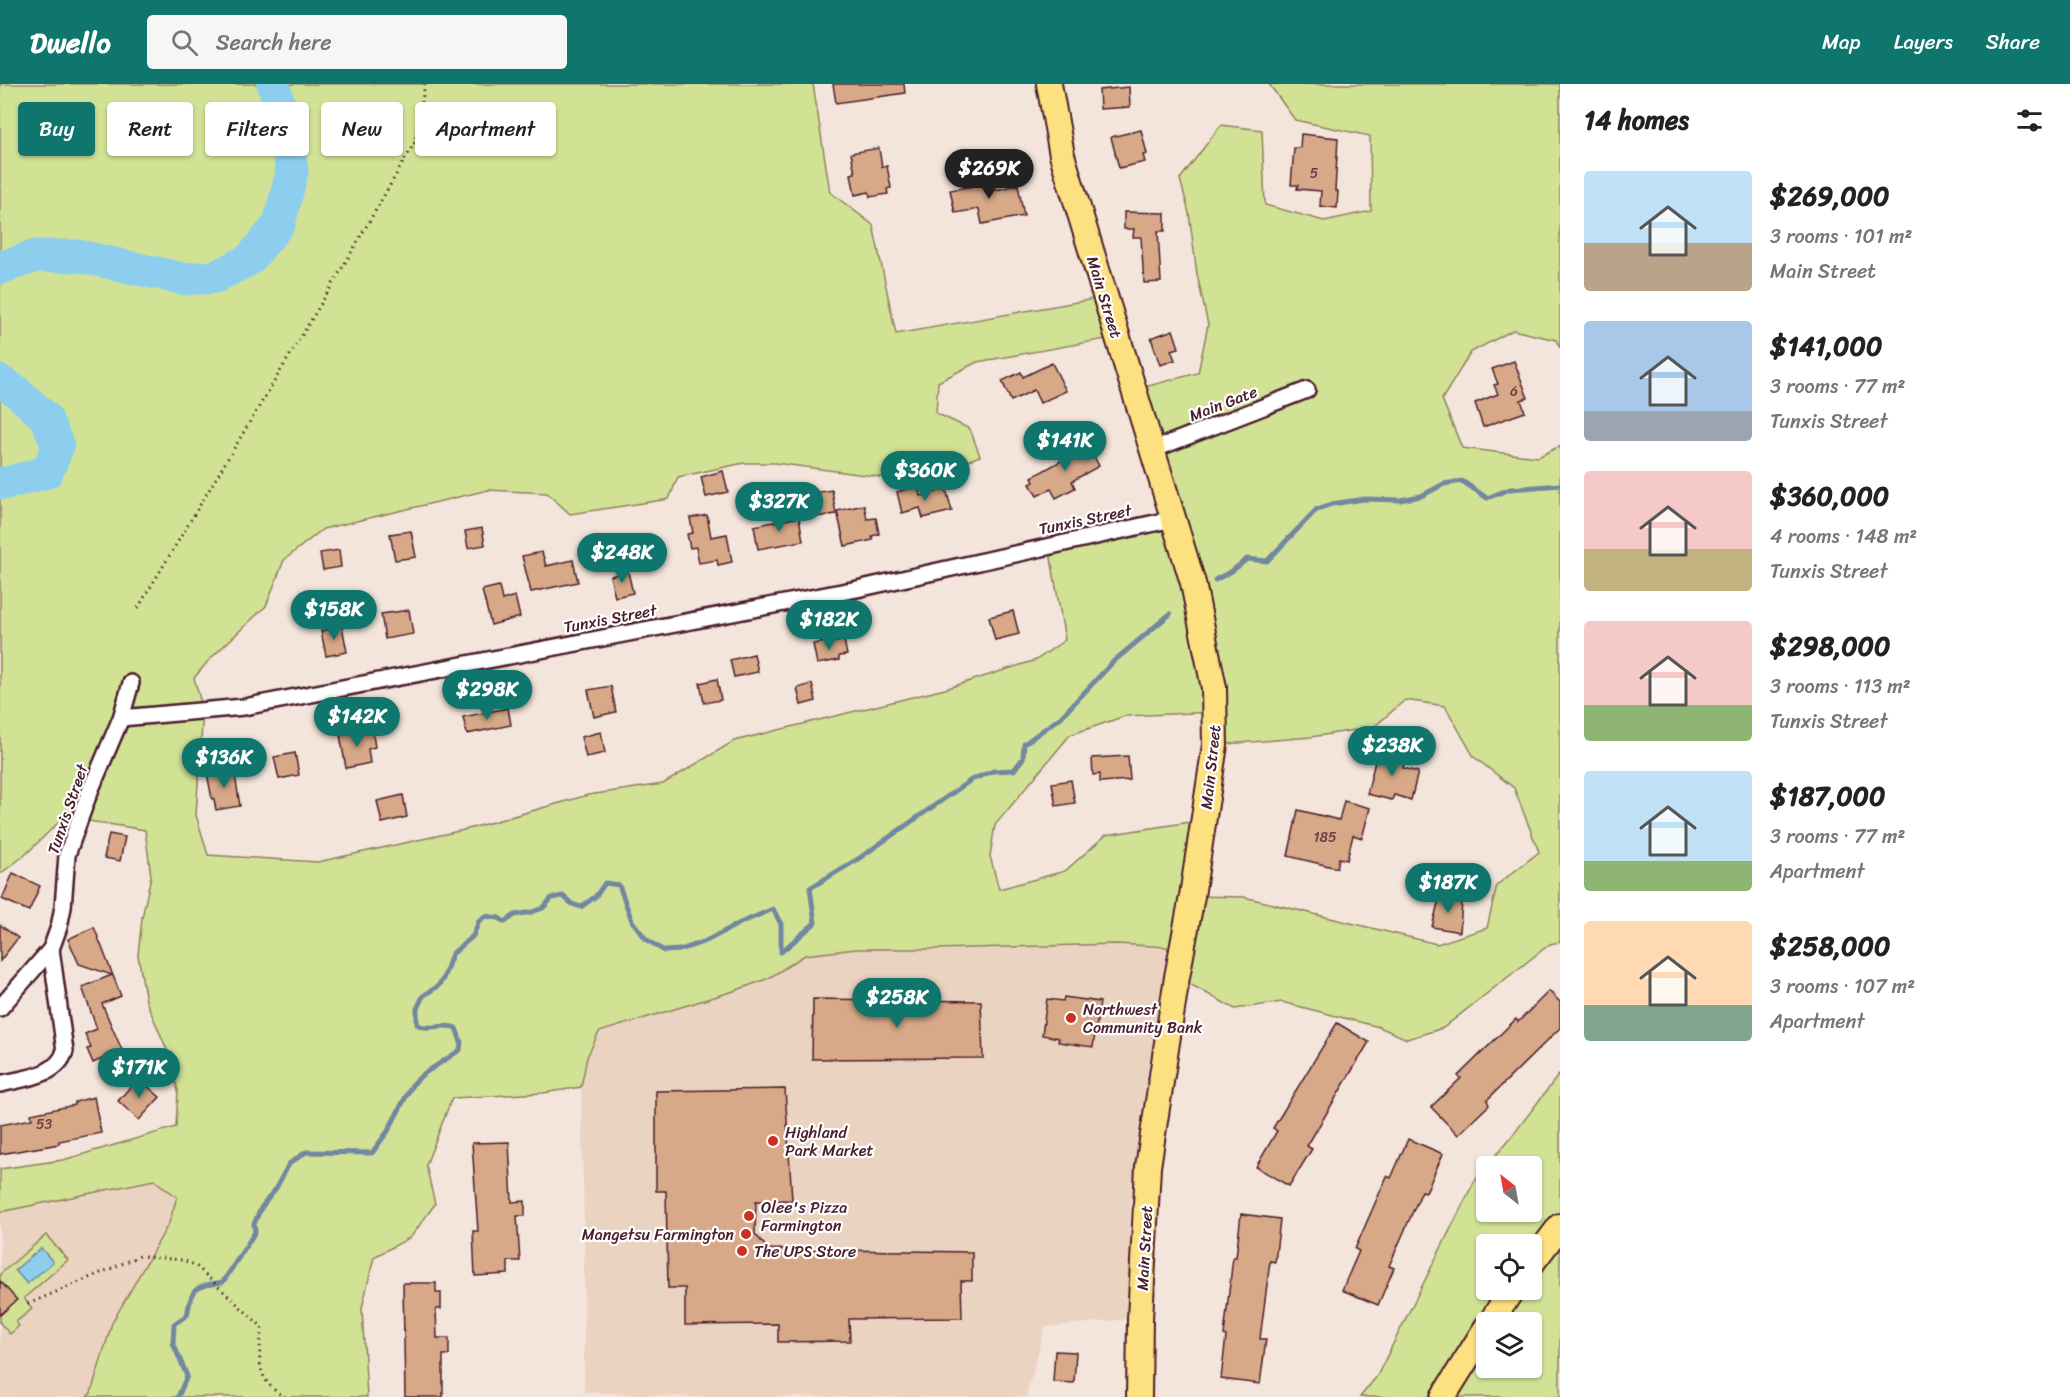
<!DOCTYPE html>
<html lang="en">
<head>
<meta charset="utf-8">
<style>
  body { margin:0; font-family:Sriracha,sans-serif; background:#f6f6f6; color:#222; height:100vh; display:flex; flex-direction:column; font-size:22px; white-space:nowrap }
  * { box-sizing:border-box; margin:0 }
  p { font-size:20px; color:#767676 }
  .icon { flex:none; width:33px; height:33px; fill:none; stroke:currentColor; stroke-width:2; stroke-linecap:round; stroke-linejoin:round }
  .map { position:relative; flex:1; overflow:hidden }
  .panel { display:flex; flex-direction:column; background:#fff; width:510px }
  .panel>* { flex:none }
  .top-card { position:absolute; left:18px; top:18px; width:570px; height:54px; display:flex; gap:12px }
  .needle { width:39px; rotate:329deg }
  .controls { position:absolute; left:1476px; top:1072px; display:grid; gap:12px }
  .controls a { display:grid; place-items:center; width:66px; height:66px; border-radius:6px; background:#fff; box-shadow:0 2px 4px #0004; font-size:30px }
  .price { position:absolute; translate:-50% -51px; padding:0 14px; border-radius:21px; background:#0f766e; color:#fff; font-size:20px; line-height:39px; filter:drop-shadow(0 2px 3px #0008) }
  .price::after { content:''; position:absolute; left:50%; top:36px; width:18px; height:14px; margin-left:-9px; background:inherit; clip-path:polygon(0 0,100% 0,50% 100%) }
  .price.on { background:#222; color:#fff }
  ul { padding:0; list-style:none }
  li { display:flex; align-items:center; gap:18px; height:150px; padding:0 24px }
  li span { display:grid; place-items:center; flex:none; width:168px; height:120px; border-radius:6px; color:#555 }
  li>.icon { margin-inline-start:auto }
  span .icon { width:72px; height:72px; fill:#fffc; stroke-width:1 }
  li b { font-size:26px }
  h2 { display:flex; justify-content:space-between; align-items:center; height:72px; padding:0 24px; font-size:26px }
  .chip { padding:0 21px; border-radius:6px; background:#fff; box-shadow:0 2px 4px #0004; font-size:21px; line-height:54px }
  .chip.on { background:#0f766e; color:#fff }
  header { display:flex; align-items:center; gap:36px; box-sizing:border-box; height:84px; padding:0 30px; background:#0f766e; color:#fff }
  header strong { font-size:28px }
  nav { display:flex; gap:33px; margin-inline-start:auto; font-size:21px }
  .search { width:420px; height:54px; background:#f6f6f6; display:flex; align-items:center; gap:15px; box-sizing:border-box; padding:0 21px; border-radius:6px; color:#767676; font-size:22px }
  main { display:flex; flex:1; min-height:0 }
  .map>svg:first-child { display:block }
  .built { fill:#ebd3c2 }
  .green { fill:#d2e295; stroke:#8e8060; stroke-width:1.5; fill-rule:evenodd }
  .water { fill:#8dceee; stroke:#7288a0; stroke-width:1.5 }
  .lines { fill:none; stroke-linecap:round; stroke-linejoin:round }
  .stream { stroke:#7288a0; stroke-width:5 }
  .river { stroke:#8dceee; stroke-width:33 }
  .building { fill:#d7a988; stroke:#4a1f2b; stroke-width:1.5 }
  .minor-casing { stroke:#4a1f2b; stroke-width:20 }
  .trunk-casing { stroke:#4a1f2b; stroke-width:28 }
  .path { stroke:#4a1f2b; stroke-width:3; stroke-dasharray:1.5 4.5; stroke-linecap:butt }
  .minor { stroke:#fff; stroke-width:15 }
  .trunk { stroke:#fde080; stroke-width:24 }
  .poi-dot { fill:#c8321e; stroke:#fff; stroke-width:2 }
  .labels { text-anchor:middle; stroke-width:4.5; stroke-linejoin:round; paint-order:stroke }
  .number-label { font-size:14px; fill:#6d4242 }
  .street-label { font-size:16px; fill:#4a1f2b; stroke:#fff }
  .poi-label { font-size:16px; fill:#4a1f2b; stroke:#fff; text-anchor:start }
</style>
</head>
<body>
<header>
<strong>Dwello</strong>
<div class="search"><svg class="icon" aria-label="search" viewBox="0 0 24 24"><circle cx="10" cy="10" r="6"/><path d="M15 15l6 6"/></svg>Search here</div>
<nav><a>Map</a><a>Layers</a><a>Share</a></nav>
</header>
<main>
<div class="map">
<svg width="1560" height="1313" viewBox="0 0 1560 1313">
  <rect width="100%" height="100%" fill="#f3e5db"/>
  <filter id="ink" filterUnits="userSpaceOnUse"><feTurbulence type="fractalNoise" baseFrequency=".0167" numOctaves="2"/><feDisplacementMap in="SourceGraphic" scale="12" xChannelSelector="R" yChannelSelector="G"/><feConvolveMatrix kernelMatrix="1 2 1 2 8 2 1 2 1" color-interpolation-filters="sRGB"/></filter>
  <g filter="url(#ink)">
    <g class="built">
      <path d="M 1117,860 L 1168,863 L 1140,1037 L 1130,1124 L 1129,1235 L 1045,1243 L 1026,1313 L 689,1313 L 584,1308 L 584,1143 L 581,1003 L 587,973 L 599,948 L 737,906 L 769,894 L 805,871 L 856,865 L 936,865 Z"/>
      <path d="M 154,1096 L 177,1113 L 169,1139 L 91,1309 L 87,1313 L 0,1313 L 0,1128 Z"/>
    </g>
    <g class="green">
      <path d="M 0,0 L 813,0 L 830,108 L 873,141 L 896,250 L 1105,213 L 1117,253 L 977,278 L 938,298 L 936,329 L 970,345 L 980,372 L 948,384 L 888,394 L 775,379 L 744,379 L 678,393 L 669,415 L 570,430 L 547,409 L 488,406 L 323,445 L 284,476 L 266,522 L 210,575 L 194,594 L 203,626 L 196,731 L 208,771 L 318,778 L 468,745 L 588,711 L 663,700 L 734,657 L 945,605 L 1036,576 L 1065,556 L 1049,462 L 1173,435 L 1133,306 L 1198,289 L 1208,241 L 1197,190 L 1189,129 L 1180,95 L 1221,41 L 1262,46 L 1265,121 L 1324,137 L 1371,127 L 1370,52 L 1295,36 L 1269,0 L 1560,0 L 1560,264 L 1556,256 L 1513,246 L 1471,268 L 1442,315 L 1462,364 L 1538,373 L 1560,362 L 1560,858 L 1550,860 L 1443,944 L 1407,955 L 1379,943 L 1282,918 L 1235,925 L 1177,893 L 1167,863 L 1117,860 L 936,865 L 856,865 L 805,871 L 769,894 L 737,906 L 599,948 L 587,973 L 581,1003 L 543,1009 L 452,1014 L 426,1081 L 435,1120 L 411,1153 L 374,1173 L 362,1224 L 367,1313 L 87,1313 L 91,1309 L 112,1239 L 169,1139 L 177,1113 L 154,1096 L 0,1128 L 0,1085 L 63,1076 L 176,1043 L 178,1007 L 168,968 L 146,917 L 138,871 L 142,834 L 151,792 L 145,746 L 64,733 L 25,771 L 0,790 ZM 1405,616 L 1445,622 L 1474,673 L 1514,704 L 1539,768 L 1497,801 L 1487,844 L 1437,860 L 1244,813 L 1192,812 L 1204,736 L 1106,751 L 1065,787 L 999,805 L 990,772 L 995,741 L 1070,651 L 1125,632 L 1214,628 L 1215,661 L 1311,653 L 1374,643 Z"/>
      <path d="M 1560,989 L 1560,1313 L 1360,1313 L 1377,1292 L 1474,1098 L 1516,1047 ZM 1486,1083 L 1532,1083 L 1532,1128 L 1486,1128 ZM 1486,1161 L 1532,1161 L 1532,1206 L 1486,1206 ZM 1486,1239 L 1532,1239 L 1532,1284 L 1486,1284 Z"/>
      <path d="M 46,1151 L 68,1176 L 24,1214 L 32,1225 L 16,1238 L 19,1242 L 10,1250 L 0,1239 L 0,1190 Z"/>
    </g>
    <path class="water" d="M 41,1164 L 53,1178 L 27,1200 L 15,1186 Z"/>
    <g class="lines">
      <g class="stream">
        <path d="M 1215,496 L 1232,487 L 1247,475 L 1267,477 L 1317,425 L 1332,420 L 1364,415 L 1400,416 L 1421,412 L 1444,400 L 1462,397 L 1487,414 L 1510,405 L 1560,401"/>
        <path d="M 178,1313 L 187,1292 L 173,1259 L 174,1240 L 187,1231 C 193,1202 194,1203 223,1198 L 255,1148 L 254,1140 L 261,1124 L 276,1104 L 289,1080 L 306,1068 L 372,1069 L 388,1047 L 412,1001 L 422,991 L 460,966 L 461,958 L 456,944 C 444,938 428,948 417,940 L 417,925 L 423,912 L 438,902 L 443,895 L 452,870 L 473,852 L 479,837 L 485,832 L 499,834 L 505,838 L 515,831 L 532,828 L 543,824 L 552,814 L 563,812 L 572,820 L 581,823 L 596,812 L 605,799 L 619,801 L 632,837 L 646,855 L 664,867 L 680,866 L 706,857 L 740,839 L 773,825 L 781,840 L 781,868 L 815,839 L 810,804 L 858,775 L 971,696 L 993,687 L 1014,686 L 1023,674 L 1024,660 L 1061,633 L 1114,577 L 1170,530"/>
      </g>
      <g class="river">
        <path d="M 0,184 L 36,172 L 79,172 L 184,195 L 215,193 L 249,176 L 279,140 L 292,88 L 284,34 L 273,0"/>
        <path d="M 0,297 L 16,307 L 46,334 L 58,362 L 47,388 L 7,399 L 0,399"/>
      </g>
    </g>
    <g class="building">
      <path d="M 833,0 L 904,0 L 905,9 L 836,19 Z"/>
      <path d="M 1129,3 L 1130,23 L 1100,25 L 1099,6 Z"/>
      <path d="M 1141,46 L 1147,70 L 1143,71 L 1145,78 L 1119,84 L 1111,53 Z"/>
      <path d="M 1301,50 L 1338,54 L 1335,107 L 1338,107 L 1337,124 L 1320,122 L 1321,107 L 1297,105 L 1298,101 L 1291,101 L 1294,64 L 1300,64 Z"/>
      <path d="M 879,64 L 882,83 L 887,82 L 891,104 L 887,105 L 888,110 L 870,113 L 869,108 L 855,111 L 851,90 L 855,89 L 851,69 Z"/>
      <path d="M 992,89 L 995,106 L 1018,101 L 1024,132 L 982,140 L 979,125 L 955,129 L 950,106 L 974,102 L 972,93 Z"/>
      <path d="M 1124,128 L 1165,129 L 1165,147 L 1158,147 L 1161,198 L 1144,199 L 1141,153 L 1133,153 L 1134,145 L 1124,145 Z"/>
      <path d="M 1173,246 L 1179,264 L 1171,266 L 1175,276 L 1160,281 L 1151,254 Z"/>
      <path d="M 1514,277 L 1528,314 L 1521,316 L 1525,328 L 1483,343 L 1475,319 L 1498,310 L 1494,301 L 1498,300 L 1492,285 Z"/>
      <path d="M 1052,279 L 1066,307 L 1040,319 L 1034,306 L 1011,317 L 1002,297 L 1021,288 L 1023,293 Z"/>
      <path d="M 1087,359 L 1099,382 L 1072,397 L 1075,404 L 1056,414 L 1051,405 L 1037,412 L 1030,400 L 1034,398 L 1032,393 L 1061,377 L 1060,374 Z"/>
      <path d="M 723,387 L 728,408 L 706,413 L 701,393 Z"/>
      <path d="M 918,402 L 920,412 L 946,405 L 952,427 L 923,434 L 920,424 L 902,429 L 897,408 Z"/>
      <path d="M 832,406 L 836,430 L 816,433 L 813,409 Z"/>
      <path d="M 864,421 L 867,435 L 876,434 L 879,450 L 872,452 L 873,456 L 845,462 L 837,427 Z"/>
      <path d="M 707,431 L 711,453 L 727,450 L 732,478 L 718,481 L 717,476 L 699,479 L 696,463 L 690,464 L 687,450 L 693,449 L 690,434 Z"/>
      <path d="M 799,433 L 803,457 L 758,465 L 754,442 Z"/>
      <path d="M 482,444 L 485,461 L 468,464 L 465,447 Z"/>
      <path d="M 411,447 L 416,473 L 395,476 L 390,450 Z"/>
      <path d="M 649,455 L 652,472 L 636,475 L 633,457 Z"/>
      <path d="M 339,466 L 341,483 L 323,486 L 320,469 Z"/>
      <path d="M 542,468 L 546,482 L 573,476 L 578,498 L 531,508 L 522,472 Z"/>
      <path d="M 628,488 L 633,509 L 615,513 L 610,492 Z"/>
      <path d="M 499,502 L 502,516 L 515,512 L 520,533 L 491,541 L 482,506 Z"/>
      <path d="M 409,526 L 413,550 L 385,555 L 381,530 Z"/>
      <path d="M 1013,527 L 1019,550 L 995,556 L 989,533 Z"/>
      <path d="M 342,542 L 347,568 L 326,572 L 321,547 Z"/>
      <path d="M 836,556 L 836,558 L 844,556 L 847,571 L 839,572 L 839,576 L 817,580 L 813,560 Z"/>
      <path d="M 754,570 L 758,588 L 734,593 L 730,576 Z"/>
      <path d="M 717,595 L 721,616 L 704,619 L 700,599 Z"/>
      <path d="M 812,600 L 816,617 L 801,621 L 797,604 Z"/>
      <path d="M 611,602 L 616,628 L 594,633 L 588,606 Z"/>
      <path d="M 508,624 L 511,641 L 467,650 L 463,633 Z"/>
      <path d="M 372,645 L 375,663 L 368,665 L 370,679 L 346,684 L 340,651 Z"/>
      <path d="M 601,648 L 605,669 L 586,673 L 581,653 Z"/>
      <path d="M 1378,665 L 1406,672 L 1403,684 L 1418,688 L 1411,716 L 1394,711 L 1392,716 L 1367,710 Z"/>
      <path d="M 295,669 L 299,691 L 279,695 L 274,673 Z"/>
      <path d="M 1128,672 L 1130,696 L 1100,698 L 1100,690 L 1093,691 L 1092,674 Z"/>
      <path d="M 234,685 L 240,722 L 216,726 L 214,715 L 212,715 L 207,689 Z"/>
      <path d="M 1071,696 L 1075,719 L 1056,722 L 1052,699 Z"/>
      <path d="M 403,711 L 407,733 L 382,739 L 377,717 Z"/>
      <path d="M 1344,717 L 1370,724 L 1362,754 L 1353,751 L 1347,776 L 1339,774 L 1337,784 L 1288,772 L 1298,726 L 1339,736 Z"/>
      <path d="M 109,750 L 125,753 L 120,777 L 104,774 Z"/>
      <path d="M 13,789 L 40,802 L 29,827 L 2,815 Z"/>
      <path d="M 1440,811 L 1462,817 L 1460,848 L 1432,843 Z"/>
      <path d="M 0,841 L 18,854 L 0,877 Z"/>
      <path d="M 94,843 L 121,912 L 102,920 L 122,966 L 93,979 L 87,965 L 91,964 L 85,950 L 97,945 L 82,903 L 112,891 L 79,880 L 68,855 Z"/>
      <path d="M 1549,907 L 1560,918 L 1560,944 L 1487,1016 L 1489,1021 L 1458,1051 L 1431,1023 L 1461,994 L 1458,992 L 1516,935 L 1518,938 Z"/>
      <path d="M 1064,913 L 1100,918 L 1093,963 L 1058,958 L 1059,954 L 1042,951 L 1047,915 L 1063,917 Z"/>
      <path d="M 813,915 L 981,917 L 983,974 L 812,975 Z"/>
      <path d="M 1337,939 L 1369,958 L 1307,1062 L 1312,1065 L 1289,1102 L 1256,1083 L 1277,1047 L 1273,1044 Z"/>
      <path d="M 138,994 L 160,1013 L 139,1036 L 118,1017 Z"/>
      <path d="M 785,1005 L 792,1116 L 756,1117 L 755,1150 L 768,1165 L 972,1168 L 972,1197 L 961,1197 L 962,1234 L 849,1235 L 850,1257 L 778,1258 L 778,1240 L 685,1241 L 685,1204 L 668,1204 L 666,1107 L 656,1107 L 656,1007 Z"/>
      <path d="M 94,1013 L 101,1049 L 59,1057 L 59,1060 L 0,1070 L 0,1041 L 32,1035 L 31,1030 L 75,1021 L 75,1018 Z"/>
      <path d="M 1408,1055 L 1443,1070 L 1426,1108 L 1422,1107 L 1389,1182 L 1394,1184 L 1378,1221 L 1342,1206 L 1359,1167 L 1355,1165 L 1387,1092 L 1391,1094 Z"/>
      <path d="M 509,1058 L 512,1118 L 525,1117 L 525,1132 L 517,1132 L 520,1177 L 508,1177 L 508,1190 L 475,1192 L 473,1147 L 478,1147 L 472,1059 Z"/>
      <path d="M 1241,1130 L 1280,1135 L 1275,1178 L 1270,1177 L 1260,1255 L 1266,1255 L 1260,1300 L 1221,1295 L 1226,1252 L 1224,1251 L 1233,1173 L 1236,1173 Z"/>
      <path d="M 0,1197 L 17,1216 L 0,1231 Z"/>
      <path d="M 403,1199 L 436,1199 L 436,1209 L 441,1209 L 441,1225 L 436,1225 L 437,1254 L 449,1254 L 449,1271 L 443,1271 L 443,1313 L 405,1313 Z"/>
      <path d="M 1055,1267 L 1076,1268 L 1074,1299 L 1053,1298 Z"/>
    </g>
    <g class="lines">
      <defs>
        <g id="minor">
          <path d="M 1152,366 L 1307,306"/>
          <path d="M 121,634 L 244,623 L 857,505 L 1173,435"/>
          <path d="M 0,924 L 51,865 L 59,843 L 63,823 L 67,771 L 88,712 L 121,634 L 131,599"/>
          <path d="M 0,1000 C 23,994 57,993 65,967 L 51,865"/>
        </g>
        <g id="trunk">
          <path d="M 1049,0 L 1062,71 L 1193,499 L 1214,604 L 1215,661 L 1192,812 L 1177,893 L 1148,1083 L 1140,1235 L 1139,1313"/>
          <path d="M 1532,1179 L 1560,1142"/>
          <path d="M 1490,1239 L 1512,1206"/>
          <path d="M 1443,1313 L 1486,1244"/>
        </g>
      </defs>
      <use href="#minor" class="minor-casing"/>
      <use href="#trunk" class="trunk-casing"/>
      <g class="path">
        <path d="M 138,524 L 337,193 L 415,58 L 425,0"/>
        <path d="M 28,1220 L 140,1172 L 182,1176 L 195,1181 L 262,1243 C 259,1273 254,1296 285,1313"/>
      </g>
      <use href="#minor" class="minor"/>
      <use href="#trunk" class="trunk"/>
    </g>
  </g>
  <g class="poi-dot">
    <circle cx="1071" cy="934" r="6"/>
    <circle cx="773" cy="1057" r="6"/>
    <circle cx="749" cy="1132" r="6"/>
    <circle cx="746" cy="1150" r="6"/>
    <circle cx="742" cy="1167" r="6"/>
  </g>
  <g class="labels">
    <g class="number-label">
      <text x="1314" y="94">5</text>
      <text x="1514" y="312">6</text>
      <text x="1325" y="758">185</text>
      <text x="44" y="1045">53</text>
    </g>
    <g class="street-label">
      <text transform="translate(1105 213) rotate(73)" y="6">Main Street</text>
      <text transform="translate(1223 319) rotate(-21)" y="6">Main Gate</text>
      <text transform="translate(1085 435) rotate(-12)" y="6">Tunxis Street</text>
      <text transform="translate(610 534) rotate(-11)" y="6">Tunxis Street</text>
      <text transform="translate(1210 683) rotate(-84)" y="6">Main Street</text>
      <text transform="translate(67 725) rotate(-71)" y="6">Tunxis Street</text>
      <text transform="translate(1144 1164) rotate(-87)" y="6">Main Street</text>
    </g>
    <g class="poi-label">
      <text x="1083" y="931">Northwest<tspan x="1083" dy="18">Community Bank</tspan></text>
      <text x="785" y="1054">Highland<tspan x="785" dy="18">Park Market</tspan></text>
      <text x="761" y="1129">Olee's Pizza<tspan x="761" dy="18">Farmington</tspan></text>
      <text x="734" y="1156" text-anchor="end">Mangetsu Farmington</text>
      <text x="754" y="1173">The UPS Store</text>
    </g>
  </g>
</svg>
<div class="controls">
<a><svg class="needle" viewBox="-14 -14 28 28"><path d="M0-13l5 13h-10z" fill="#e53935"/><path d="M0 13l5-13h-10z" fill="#767676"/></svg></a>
<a><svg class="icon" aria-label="locate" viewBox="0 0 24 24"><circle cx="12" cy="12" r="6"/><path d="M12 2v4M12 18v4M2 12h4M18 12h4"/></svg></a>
<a><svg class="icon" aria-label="layers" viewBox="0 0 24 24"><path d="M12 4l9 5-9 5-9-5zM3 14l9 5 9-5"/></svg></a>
</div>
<b class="price on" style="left:989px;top:116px">$269K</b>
<b class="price" style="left:1065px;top:388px">$141K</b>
<b class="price" style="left:925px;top:418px">$360K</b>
<b class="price" style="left:779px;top:449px">$327K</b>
<b class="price" style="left:622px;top:500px">$248K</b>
<b class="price" style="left:334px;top:557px">$158K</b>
<b class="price" style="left:829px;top:567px">$182K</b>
<b class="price" style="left:487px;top:637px">$298K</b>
<b class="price" style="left:357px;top:664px">$142K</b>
<b class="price" style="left:1392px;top:693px">$238K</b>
<b class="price" style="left:224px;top:705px">$136K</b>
<b class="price" style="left:1448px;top:830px">$187K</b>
<b class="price" style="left:897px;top:945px">$258K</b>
<b class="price" style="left:139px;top:1015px">$171K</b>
<div class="top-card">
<a class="chip on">Buy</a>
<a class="chip">Rent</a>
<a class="chip">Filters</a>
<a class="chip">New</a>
<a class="chip">Apartment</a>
</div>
</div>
<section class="panel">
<h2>14 homes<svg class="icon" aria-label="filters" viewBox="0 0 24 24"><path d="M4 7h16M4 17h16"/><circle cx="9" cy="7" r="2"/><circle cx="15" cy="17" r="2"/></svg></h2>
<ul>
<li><span style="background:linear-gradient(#bfe0f5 60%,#b9a48a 0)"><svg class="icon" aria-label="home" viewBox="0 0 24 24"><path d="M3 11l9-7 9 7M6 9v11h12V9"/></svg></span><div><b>$269,000</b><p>3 rooms · 101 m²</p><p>Main Street</p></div></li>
<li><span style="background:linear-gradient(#a9c7e8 75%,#9aa5b1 0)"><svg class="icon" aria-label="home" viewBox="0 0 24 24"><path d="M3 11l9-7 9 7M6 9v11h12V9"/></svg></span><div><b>$141,000</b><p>3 rooms · 77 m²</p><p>Tunxis Street</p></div></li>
<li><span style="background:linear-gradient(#f6c9c9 65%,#c2b280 0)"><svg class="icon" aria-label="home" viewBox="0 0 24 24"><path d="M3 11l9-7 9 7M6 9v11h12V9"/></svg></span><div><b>$360,000</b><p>4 rooms · 148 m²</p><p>Tunxis Street</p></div></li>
<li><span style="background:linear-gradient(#f6c9c9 70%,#8fb573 0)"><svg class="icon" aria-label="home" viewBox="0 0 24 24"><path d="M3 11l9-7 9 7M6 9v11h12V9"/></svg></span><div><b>$298,000</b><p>3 rooms · 113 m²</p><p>Tunxis Street</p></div></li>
<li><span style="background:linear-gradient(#bfe0f5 75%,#8fb573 0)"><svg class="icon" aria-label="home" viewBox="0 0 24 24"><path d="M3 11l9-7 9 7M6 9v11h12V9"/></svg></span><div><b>$187,000</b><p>3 rooms · 77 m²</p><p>Apartment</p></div></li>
<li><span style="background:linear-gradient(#ffd9b3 70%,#7fa58c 0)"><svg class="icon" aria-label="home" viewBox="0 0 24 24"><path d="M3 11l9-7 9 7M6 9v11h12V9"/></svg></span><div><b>$258,000</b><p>3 rooms · 107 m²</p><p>Apartment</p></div></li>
</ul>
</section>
</main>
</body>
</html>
